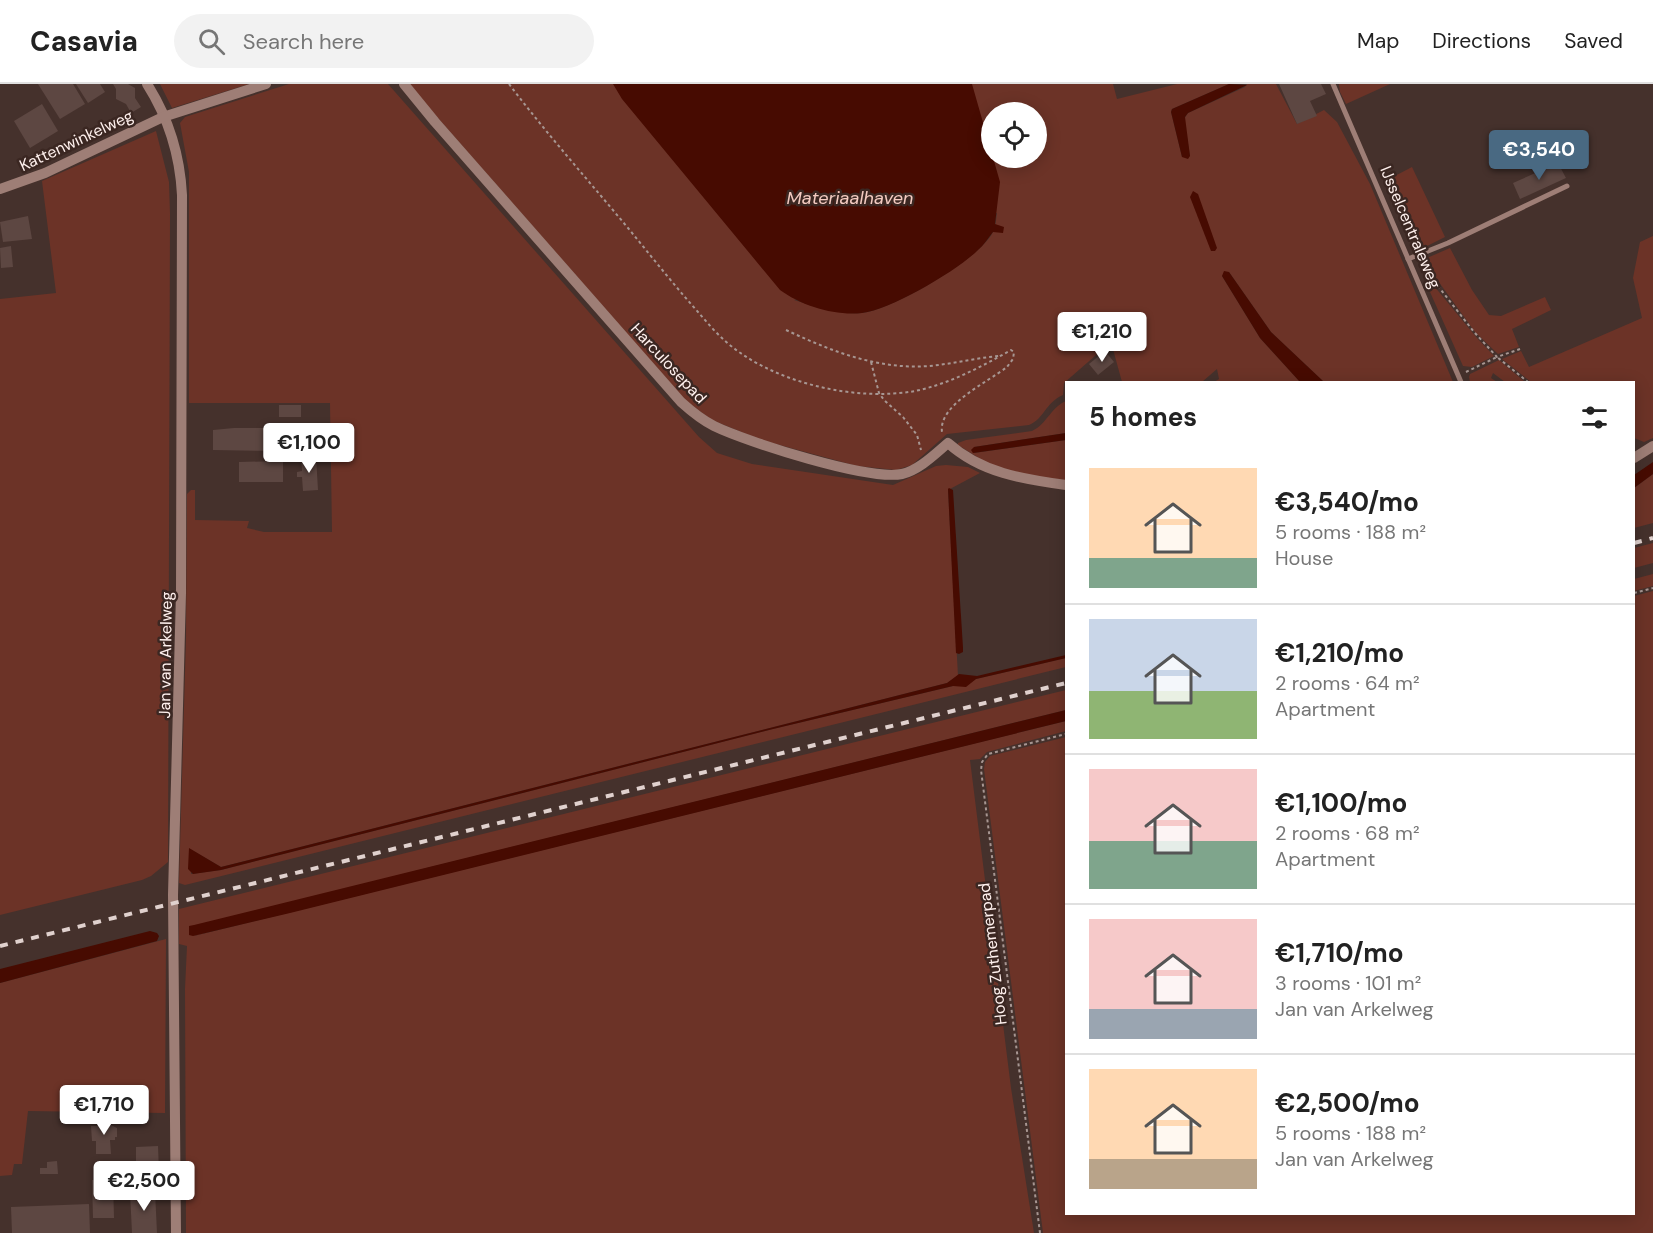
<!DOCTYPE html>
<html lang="en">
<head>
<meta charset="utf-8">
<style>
  body { margin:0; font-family:"DM Sans",sans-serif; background:#f2f2f2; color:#222; height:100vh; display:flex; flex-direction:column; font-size:22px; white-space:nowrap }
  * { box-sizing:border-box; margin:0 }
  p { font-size:20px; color:#767676 }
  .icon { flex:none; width:33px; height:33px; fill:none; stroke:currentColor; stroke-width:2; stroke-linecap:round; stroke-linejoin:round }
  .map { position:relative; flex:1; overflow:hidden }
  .drawer { position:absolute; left:1065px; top:297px; width:570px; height:834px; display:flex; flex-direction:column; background:#fff; border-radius:0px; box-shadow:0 3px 15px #0003 }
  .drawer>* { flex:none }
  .tools { position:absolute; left:981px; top:18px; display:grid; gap:12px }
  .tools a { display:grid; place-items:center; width:66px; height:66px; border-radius:50%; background:#fff; box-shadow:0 3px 15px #0003; font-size:30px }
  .price { position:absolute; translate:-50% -51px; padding:0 14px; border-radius:6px; background:#fff; color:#222; font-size:20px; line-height:39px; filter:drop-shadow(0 2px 3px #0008) }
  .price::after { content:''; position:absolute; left:50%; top:36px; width:18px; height:14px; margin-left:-9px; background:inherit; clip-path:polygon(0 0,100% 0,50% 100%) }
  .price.on { background:#496982; color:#fff }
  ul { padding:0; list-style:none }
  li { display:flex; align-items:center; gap:18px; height:150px; padding:0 24px }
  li+li { border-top:2px solid #e0e0e0 }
  li span { display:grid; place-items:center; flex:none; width:168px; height:120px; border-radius:0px; color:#555 }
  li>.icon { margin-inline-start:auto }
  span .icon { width:72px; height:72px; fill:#fffc; stroke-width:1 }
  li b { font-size:26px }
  h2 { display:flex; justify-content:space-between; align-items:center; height:72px; padding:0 24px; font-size:26px }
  header { display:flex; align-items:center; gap:36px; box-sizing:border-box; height:84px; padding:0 30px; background:#fff; border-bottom:2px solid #e0e0e0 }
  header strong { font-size:28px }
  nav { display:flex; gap:33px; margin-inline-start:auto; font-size:21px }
  .search { width:420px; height:54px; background:#f2f2f2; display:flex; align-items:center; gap:15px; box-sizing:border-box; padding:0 21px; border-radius:33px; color:#767676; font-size:22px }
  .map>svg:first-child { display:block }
  .green { fill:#6c3327; fill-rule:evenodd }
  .water { fill:#470b01 }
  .building { fill:#5d4742 }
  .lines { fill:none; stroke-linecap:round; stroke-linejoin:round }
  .path { stroke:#a79692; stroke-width:2; stroke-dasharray:3 3; stroke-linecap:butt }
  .lane { stroke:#9e7e76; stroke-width:5 }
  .street { stroke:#9e7e76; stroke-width:10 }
  .rail { stroke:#e0d1ce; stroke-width:4; stroke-dasharray:8 8; stroke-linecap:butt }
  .labels { text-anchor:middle; stroke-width:5; stroke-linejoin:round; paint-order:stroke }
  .street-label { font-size:16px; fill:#fff1ee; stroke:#3b2722 }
  .water-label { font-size:18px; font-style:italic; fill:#f4cbc1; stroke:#3b2722 }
</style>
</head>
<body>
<header>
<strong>Casavia</strong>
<div class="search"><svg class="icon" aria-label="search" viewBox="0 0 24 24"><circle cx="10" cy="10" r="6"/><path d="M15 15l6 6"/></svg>Search here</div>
<nav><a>Map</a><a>Directions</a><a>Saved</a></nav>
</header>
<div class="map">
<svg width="1653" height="1149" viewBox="0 0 1653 1149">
  <rect width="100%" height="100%" fill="#45312c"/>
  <g class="green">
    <path d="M 160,0 L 249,0 L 172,24 Z"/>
    <path d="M 289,0 L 388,0 L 699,353 L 717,369 L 752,380 L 893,401 L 936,382 L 946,381 L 968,383 L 980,389 L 948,406 L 958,592 L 947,599 L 221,783 L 190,765 L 191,790 L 221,786 L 773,645 L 953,602 L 967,601 L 976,595 L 1066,574 L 1066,583 L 185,801 L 179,799 L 186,554 L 187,410 L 191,406 L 195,406 L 195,436 L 249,437 L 247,444 L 264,448 L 332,448 L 330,319 L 189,319 L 189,88 L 180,39 L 185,33 Z"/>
    <path d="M 408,0 L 1113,0 L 1117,15 L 1177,0 L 1229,0 L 1172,25 L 1171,28 L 1182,73 L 1190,72 L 1184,35 L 1188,29 L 1245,3 L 1247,0 L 1276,0 L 1297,40 L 1324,26 L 1337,38 L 1370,100 L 1453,298 L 1324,298 L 1271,248 L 1229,188 L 1222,192 L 1260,254 L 1300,298 L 1214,298 L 1219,295 L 1217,285 L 1202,298 L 1122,298 L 1111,258 L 1064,299 L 1063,311 C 1045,319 1044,335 1029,341 L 947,350 L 912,381 L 896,386 L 857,382 L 761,356 L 712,336 L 686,317 ZM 992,28 L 1036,28 L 1036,74 L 992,74 ZM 997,129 C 996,135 996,142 993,148 C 980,175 892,226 862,229 C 839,231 816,223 794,216 Z"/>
    <path d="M 1339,0 L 1390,0 L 1346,20 L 1340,8 Z"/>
    <path d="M 156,47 L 169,98 L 170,130 L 168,778 L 151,792 L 142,796 L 0,831 L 0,215 L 56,209 L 42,97 Z"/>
    <path d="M 1412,83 L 1445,153 L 1421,165 L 1389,95 Z"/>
    <path d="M 1653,152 L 1653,354 L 1644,358 L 1634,354 L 1634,298 L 1531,298 L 1502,275 L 1521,267 L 1529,283 L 1642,234 L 1633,194 L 1640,158 Z"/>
    <path d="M 1450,164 L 1472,206 L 1489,231 L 1501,232 L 1545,213 L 1551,226 L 1512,245 L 1519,263 L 1498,270 L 1475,248 L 1425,179 L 1427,174 Z"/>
    <path d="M 1425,191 L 1477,254 L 1494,272 L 1472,283 L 1463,282 L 1426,199 Z"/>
    <path d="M 1499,276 L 1525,298 L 1505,298 L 1493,289 L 1491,294 L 1497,298 L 1470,298 L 1469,293 L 1470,290 Z"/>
    <path d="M 1066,317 L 1066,349 L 974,363 L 974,369 L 1066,356 L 1066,397 L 998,386 L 958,361 L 958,359 L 966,356 L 1032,347 C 1047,340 1051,323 1066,317 Z"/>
    <path d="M 1653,390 L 1653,439 L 1634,444 L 1634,404 Z"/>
    <path d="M 1653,459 L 1653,479 L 1634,484 L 1634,464 Z"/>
    <path d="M 1653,490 L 1653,502 L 1634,507 L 1634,495 Z"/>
    <path d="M 1653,507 L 1653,1149 L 1043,1149 L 984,685 L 985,678 L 990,672 L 1066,653 L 1066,1130 L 1634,1130 L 1634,512 Z"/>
    <path d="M 1066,606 L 1066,626 L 415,787 L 194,852 L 1066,637 L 1066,647 L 987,668 L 980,675 L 970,676 L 1011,1004 L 1034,1149 L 186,1149 L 185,905 L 187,862 L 179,860 L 179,825 Z"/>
    <path d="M 166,855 L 165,1029 L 28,1027 L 22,1080 L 14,1080 L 12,1091 L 0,1092 L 0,899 Z"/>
  </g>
  <g class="water">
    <path d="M 613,0 L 972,0 L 1000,98 L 995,140 L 1004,143 L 1003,149 L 993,148 C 988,154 984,161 978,166 C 958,186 891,226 862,229 C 835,232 802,222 780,206 L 622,15 Z"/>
    <path d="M 1229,0 L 1247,1 L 1188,29 L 1185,33 L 1190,72 L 1188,75 L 1182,73 L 1171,28 L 1172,25 Z"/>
    <path d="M 1193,107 L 1198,110 L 1217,164 L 1215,167 L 1211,167 L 1190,113 Z"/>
    <path d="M 1224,187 L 1229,188 L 1271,248 L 1324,298 L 1300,298 L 1260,254 L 1222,192 Z"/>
    <path d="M 1066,349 L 1066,356 L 973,369 L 971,366 L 974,363 Z"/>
    <path d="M 1653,378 L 1653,390 L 1634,404 L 1634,391 Z"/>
    <path d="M 949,404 L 953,406 L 963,564 L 963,568 L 959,570 L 956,569 L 948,405 Z"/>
    <path d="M 1066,571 L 1066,574 L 976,595 L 966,603 L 953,602 L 773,645 L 221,786 L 193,790 L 188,785 L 189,764 L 221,783 L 947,599 L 959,590 L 977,592 Z"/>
    <path d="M 1066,626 L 1066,637 L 290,829 L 193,852 L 189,851 L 189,842 L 194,841 Z"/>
    <path d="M 150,847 L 157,849 L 159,852 L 157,857 L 0,899 L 0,885 Z"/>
  </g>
  <g class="building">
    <path d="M 38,0 L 73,0 L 85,20 L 60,35 Z"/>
    <path d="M 76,0 L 100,0 L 105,8 L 88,19 Z"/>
    <path d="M 113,0 L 128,0 L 135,4 L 135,14 L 141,23 L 131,29 L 126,20 L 116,15 L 116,5 Z"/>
    <path d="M 1279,0 L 1321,0 L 1326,10 L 1310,17 L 1317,32 L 1297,40 Z"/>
    <path d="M 42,20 L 58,47 L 30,64 L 14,37 Z"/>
    <path d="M 1558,79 L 1566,94 L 1520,115 L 1513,99 Z"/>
    <path d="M 28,132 L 32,155 L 3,158 L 0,138 Z"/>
    <path d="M 11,162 L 13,183 L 1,184 L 0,164 Z"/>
    <path d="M 1105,267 L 1114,278 L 1098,291 L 1089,280 Z"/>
    <rect x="279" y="321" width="22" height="12"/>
    <path d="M 234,344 L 276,344 L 276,367 L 213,366 L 213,346 Z"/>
    <path d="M 295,345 L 313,345 L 313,366 L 296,367 Z"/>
    <path d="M 316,372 L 318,406 L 303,407 L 302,393 L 297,393 L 297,388 L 302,387 L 301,373 Z"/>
    <path d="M 283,377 L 283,398 L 239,398 L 239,378 Z"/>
    <path d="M 98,1035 L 111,1035 L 111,1041 L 117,1044 L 117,1053 L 115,1053 L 115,1056 L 110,1056 L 111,1070 L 96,1070 L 96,1057 L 92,1057 L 91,1042 L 98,1042 Z"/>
    <path d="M 158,1062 L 159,1087 L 136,1087 L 136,1063 Z"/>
    <path d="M 57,1077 L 58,1090 L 40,1090 L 40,1084 L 47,1084 L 47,1078 Z"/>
    <path d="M 113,1095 L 114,1134 L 93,1134 L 92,1096 Z"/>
    <path d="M 155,1107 L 157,1149 L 132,1149 L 130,1108 Z"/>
    <path d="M 89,1120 L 90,1149 L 12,1149 L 11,1123 Z"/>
  </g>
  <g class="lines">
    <g class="path">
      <path d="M 509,0 C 547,50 588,96 628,144 C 651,172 674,201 698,228 C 706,237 714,247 723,255 C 769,298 854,318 915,307 C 949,300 981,283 1011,266 L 1014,268 L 1013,275 L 1007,283 C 988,298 938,321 942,348"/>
      <path d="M 1423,183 L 1474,248 L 1497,273 L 1520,265"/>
      <path d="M 786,246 C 831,267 878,286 929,282 C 952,280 975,274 999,272"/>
      <path d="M 871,278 L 879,309 L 884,316 L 903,333 L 917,351 L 921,366"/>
      <path d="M 1466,288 L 1497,273 L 1528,298"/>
      <path d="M 1634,509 L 1653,504"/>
      <path d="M 1040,1149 L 981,686 L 982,678 L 988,670 L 1066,650"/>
    </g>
    <g class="lane">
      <path d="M 1333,0 L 1461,298"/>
      <path d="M 1408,175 L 1448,159 L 1567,102"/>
    </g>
    <g class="street">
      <path d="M 147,0 C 168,33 180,72 182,111 L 181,509 L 173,811 L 176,1149"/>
      <path d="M 404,0 L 435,38 L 681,318 C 691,327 702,336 714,342 C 747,358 869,397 902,390 C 919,386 935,370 948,359 C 981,389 1023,395 1066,401"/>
      <path d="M 0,105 L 45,89 L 163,33 L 266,0"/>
      <path d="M 1634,374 L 1653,362"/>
    </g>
    <g class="rail">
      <path d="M 1634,459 L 1653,454"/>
      <path d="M 0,862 L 1066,599"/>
    </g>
  </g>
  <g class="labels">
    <g class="street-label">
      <text transform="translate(76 56) rotate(-25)" y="6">Kattenwinkelweg</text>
      <text transform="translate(1411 143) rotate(67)" y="6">IJsselcentraleweg</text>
      <text transform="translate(669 279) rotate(47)" y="6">Harculosepad</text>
      <text transform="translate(165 571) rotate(-89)" y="6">Jan van Arkelweg</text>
      <text transform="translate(992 870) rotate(-97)" y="6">Hoog Zuthemerpad</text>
    </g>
    <g class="water-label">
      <text x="850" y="120">Materiaalhaven</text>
    </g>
  </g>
</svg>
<div class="tools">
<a><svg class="icon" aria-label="locate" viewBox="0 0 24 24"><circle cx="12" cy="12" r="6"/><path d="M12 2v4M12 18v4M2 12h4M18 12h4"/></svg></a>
</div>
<b class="price on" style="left:1539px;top:97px">€3,540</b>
<b class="price" style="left:1102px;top:279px">€1,210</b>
<b class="price" style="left:309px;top:390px">€1,100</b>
<b class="price" style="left:104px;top:1052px">€1,710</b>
<b class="price" style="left:144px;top:1128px">€2,500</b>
<section class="drawer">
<h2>5 homes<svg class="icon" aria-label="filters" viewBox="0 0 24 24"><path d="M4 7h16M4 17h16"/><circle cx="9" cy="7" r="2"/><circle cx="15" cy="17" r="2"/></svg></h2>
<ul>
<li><span style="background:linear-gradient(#ffd9b3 75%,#7fa58c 0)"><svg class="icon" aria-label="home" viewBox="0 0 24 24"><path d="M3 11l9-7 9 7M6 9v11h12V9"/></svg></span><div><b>€3,540/mo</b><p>5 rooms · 188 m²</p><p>House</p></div></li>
<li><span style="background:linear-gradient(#c9d6e8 60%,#8fb573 0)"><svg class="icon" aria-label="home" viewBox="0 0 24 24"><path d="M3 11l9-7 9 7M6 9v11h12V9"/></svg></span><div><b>€1,210/mo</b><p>2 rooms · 64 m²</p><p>Apartment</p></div></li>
<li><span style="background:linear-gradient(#f6c9c9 60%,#7fa58c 0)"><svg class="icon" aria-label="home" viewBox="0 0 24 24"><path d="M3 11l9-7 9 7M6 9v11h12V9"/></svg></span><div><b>€1,100/mo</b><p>2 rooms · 68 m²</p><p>Apartment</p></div></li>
<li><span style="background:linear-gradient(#f6c9c9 75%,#9aa5b1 0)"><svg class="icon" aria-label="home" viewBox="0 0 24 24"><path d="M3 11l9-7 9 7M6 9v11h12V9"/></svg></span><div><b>€1,710/mo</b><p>3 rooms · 101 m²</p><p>Jan van Arkelweg</p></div></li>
<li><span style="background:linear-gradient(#ffd9b3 75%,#b9a48a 0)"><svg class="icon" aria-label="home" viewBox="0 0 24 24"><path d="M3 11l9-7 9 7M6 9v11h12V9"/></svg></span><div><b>€2,500/mo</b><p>5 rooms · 188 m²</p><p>Jan van Arkelweg</p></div></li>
</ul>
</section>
</div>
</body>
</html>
